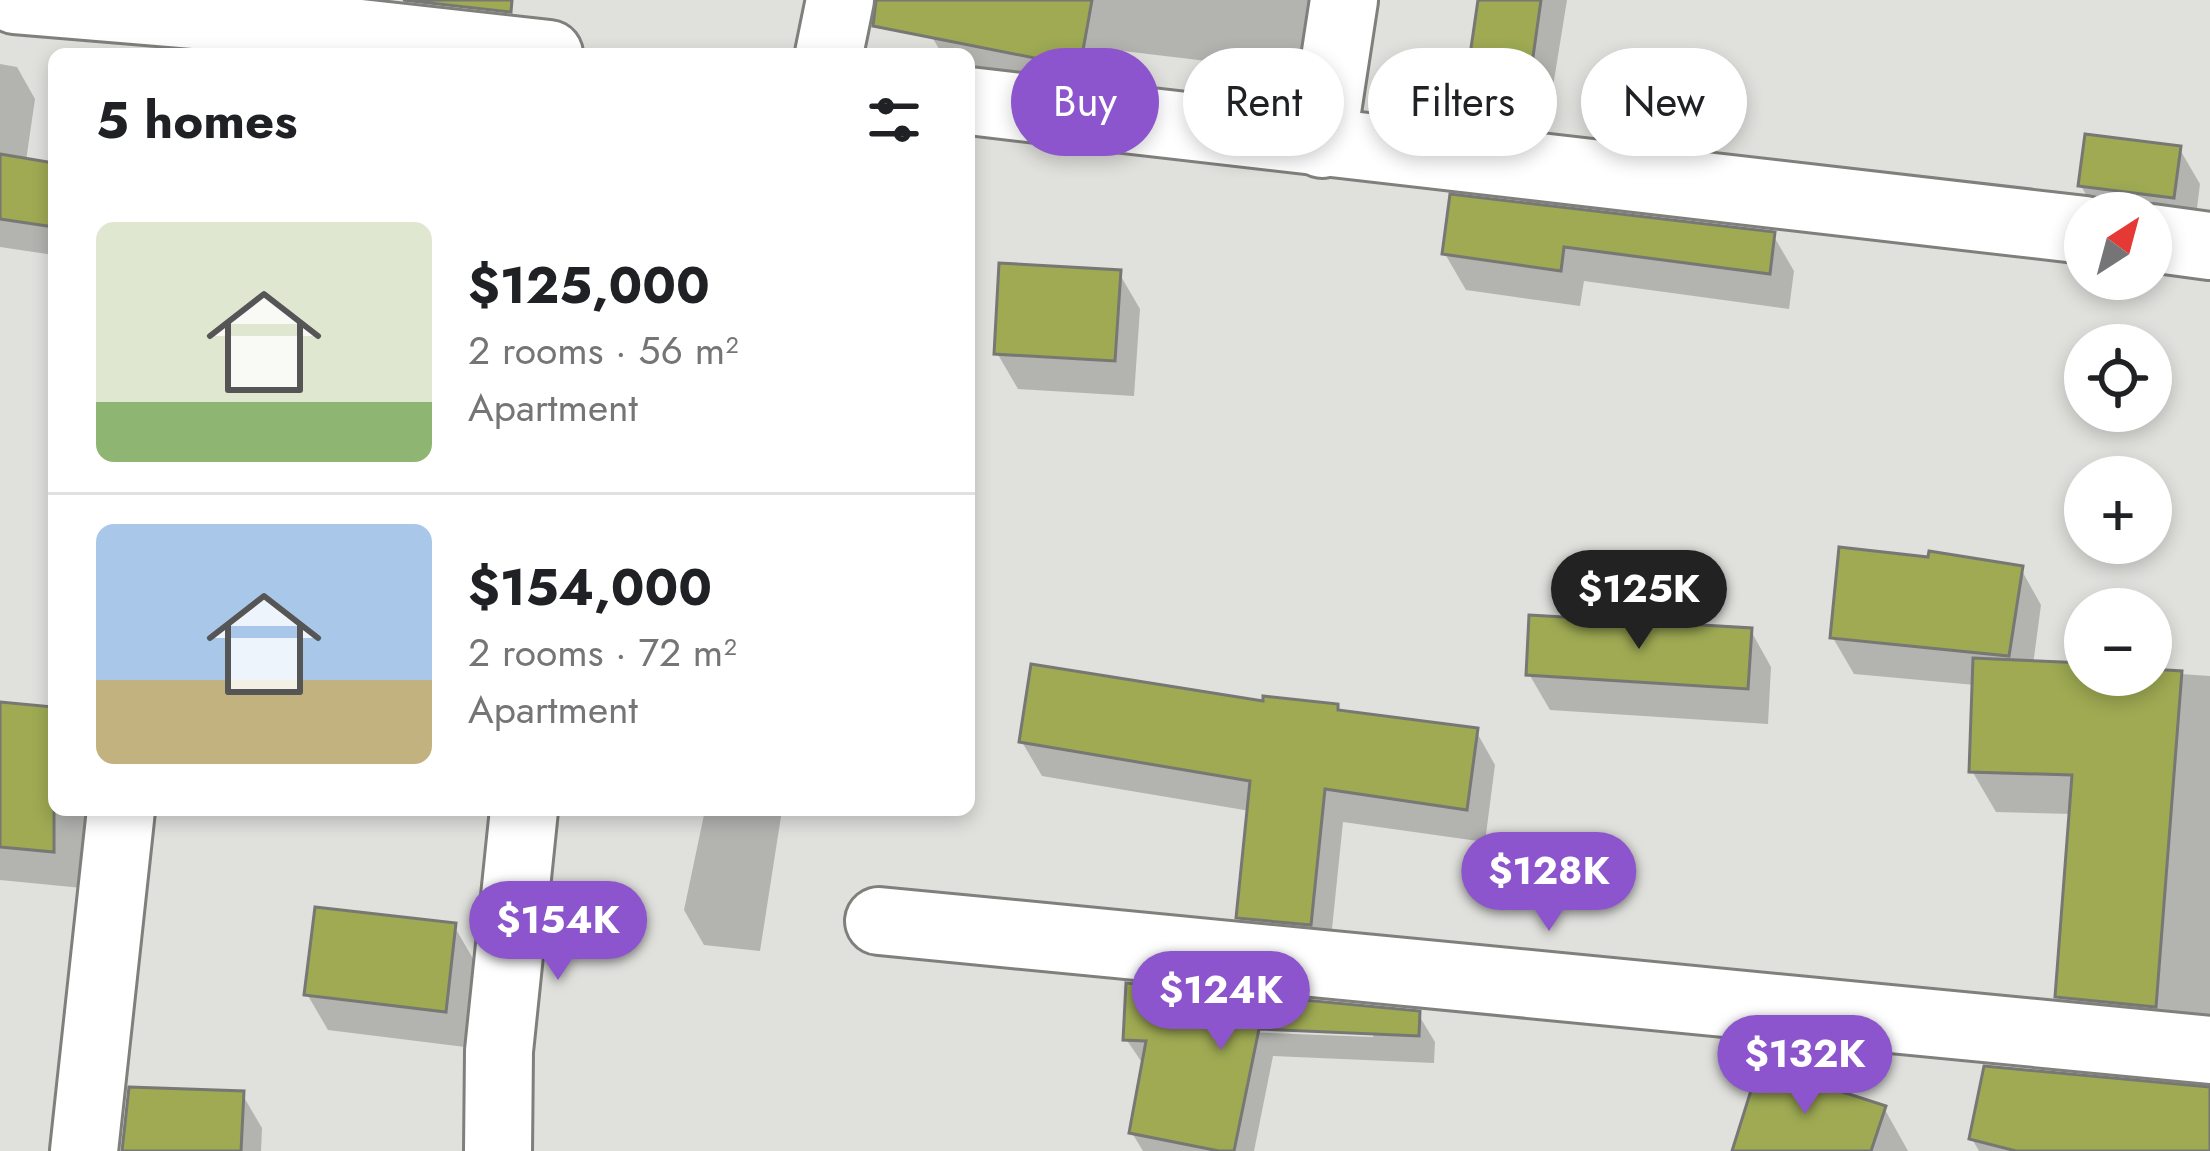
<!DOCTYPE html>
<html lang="en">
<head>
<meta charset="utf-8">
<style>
  body { margin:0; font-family:Jost,sans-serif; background:#f2f2f2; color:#202124; height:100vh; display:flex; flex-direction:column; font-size:45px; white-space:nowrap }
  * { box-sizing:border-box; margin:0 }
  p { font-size:39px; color:#757577 }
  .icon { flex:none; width:66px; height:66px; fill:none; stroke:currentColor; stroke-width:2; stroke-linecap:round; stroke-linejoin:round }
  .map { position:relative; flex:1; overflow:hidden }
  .drawer { position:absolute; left:48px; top:48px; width:927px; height:768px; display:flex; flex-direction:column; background:#fff; border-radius:18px; box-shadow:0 6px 18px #0003 }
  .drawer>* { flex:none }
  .hud { position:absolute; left:1011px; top:48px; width:1017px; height:108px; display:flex; gap:24px }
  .needle { width:78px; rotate:36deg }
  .buttons { position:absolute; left:2064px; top:192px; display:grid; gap:24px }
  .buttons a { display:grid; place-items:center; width:108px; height:108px; border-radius:50%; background:#fff; box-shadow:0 6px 18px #0003; font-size:60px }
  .price { position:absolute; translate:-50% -102px; padding:0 27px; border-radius:42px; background:#8c55cd; color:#fff; font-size:39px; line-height:78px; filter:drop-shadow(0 3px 6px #0008) }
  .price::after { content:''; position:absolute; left:50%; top:72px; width:36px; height:27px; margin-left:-18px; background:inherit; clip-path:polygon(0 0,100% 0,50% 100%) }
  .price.active { background:#222; color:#fff }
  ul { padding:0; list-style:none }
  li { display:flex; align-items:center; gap:36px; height:300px; padding:0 48px }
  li+li { border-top:3px solid #e0e0e0 }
  li span { display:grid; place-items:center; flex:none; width:336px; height:240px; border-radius:18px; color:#555 }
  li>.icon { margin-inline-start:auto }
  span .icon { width:144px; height:144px; fill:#fffc; stroke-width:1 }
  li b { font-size:51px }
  h2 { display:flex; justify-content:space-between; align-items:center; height:144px; padding:0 48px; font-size:51px }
  .chip { padding:0 42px; border-radius:54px; background:#fff; box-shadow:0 6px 18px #0003; font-size:42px; line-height:108px }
  .chip.active { background:#8c55cd; color:#fff }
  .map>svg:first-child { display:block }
  .shadow { fill:#0003; fill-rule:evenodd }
  .building { fill:#9faa53; stroke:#777874; stroke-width:3 }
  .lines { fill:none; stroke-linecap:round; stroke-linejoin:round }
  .minor-casing { stroke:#7f7f7c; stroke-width:72 }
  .minor { stroke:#fff; stroke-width:66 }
</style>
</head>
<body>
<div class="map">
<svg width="2210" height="1151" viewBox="0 0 2210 1151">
  <rect width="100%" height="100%" fill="#e0e0dd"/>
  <g class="shadow">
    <path d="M 939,0 L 1308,0 L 1322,25 L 1317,74 L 1106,49 L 1097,98 L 969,73 L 969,54 L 942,54 L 932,37 Z"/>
    <path d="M 1481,0 L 1567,0 L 1551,99 L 1494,90 L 1473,55 Z"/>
    <path d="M 0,64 L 17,67 L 35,99 L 26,161 L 54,166 L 54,255 L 0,247 Z"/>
    <path d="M 2179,148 L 2200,184 L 2194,233 L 2151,213 L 2097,213 L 2081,186 Z"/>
    <path d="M 1773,235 L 1794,271 L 1789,309 L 1584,281 L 1580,306 L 1466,290 L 1445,254 Z"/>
    <path d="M 1119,273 L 1140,309 L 1134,396 L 1018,389 L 997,353 Z"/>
    <path d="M 2021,569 L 2041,605 L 2033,665 L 2085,668 L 2085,675 L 2151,672 L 2210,676 L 2210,1050 L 2081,1037 L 2058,997 L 2072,814 L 1996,812 L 1972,771 L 1975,685 L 1854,674 L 1833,638 Z"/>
    <path d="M 1751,631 L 1771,667 L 1768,724 L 1550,710 L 1529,674 Z"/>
    <path d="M 0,705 L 54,710 L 54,810 L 89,810 L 82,888 L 0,880 Z"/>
    <path d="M 1266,705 L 1336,706 L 1340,713 L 1476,731 L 1495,765 L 1485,842 L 1343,822 L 1329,958 L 1259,951 L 1239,917 L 1250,811 L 1042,776 L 1022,742 Z"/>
    <path d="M 705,810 L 782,810 L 760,951 L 704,945 L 684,910 Z"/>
    <path d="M 454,926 L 475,962 L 465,1047 L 328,1030 L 307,994 Z"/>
    <path d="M 1129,986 L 1418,1014 L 1435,1042 L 1434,1063 L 1273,1056 L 1254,1151 L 1143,1151 L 1132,1133 L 1145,1067 L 1126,1039 ZM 1244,1026 L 1359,1031 L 1374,1033 L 1373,1037 L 1244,1032 Z"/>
    <path d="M 2210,1090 L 2210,1151 L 1979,1151 L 1972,1139 Z"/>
    <path d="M 242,1094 L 262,1128 L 261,1151 L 125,1151 Z"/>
    <path d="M 1884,1108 L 1908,1151 L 1739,1151 Z"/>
  </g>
  <g class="building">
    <path d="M 403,0 L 512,0 L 511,12 Z"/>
    <path d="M 876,0 L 1092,0 L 1080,67 L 873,26 Z"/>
    <path d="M 1478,0 L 1541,0 L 1532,64 L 1470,55 Z"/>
    <path d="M 2085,134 L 2181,146 L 2174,198 L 2078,186 Z"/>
    <path d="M 0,154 L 54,163 L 54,227 L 0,219 Z"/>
    <path d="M 1450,194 L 1775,232 L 1770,274 L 1564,247 L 1561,271 L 1442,254 Z"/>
    <path d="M 999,263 L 1121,270 L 1115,361 L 994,354 Z"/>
    <path d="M 1839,547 L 1928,557 L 1929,551 L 2023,566 L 2009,656 L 1830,638 Z"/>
    <path d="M 1529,615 L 1752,628 L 1748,689 L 1526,675 Z"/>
    <path d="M 1973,658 L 2085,663 L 2085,675 L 2151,675 L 2151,669 L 2182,671 L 2156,1007 L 2055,997 L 2072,775 L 1969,772 Z"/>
    <path d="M 1031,664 L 1263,701 L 1263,696 L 1338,704 L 1338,710 L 1478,728 L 1467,810 L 1325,789 L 1311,925 L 1236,918 L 1250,781 L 1019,742 Z"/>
    <path d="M 0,702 L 54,707 L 54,852 L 0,847 Z"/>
    <path d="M 315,907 L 456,923 L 446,1012 L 304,995 Z"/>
    <path d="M 1126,983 L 1420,1011 L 1419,1036 L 1259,1029 L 1234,1151 L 1219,1151 L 1129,1133 L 1146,1041 L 1123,1040 Z"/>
    <path d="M 1759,1065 L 1886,1106 L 1871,1151 L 1732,1151 Z"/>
    <path d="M 1984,1066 L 2210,1087 L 2210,1151 L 2016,1151 L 1969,1139 Z"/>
    <path d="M 129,1087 L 244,1091 L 241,1151 L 122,1151 Z"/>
  </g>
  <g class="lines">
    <defs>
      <g id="minor">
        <path d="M 15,0 L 207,16 L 549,54"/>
        <path d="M 829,54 L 840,0"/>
        <path d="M 969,101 L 2085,230"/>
        <path d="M 1322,144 L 1344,0"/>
        <path d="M 2151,238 L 2210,246"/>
        <path d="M 879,921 L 2210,1050"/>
        <path d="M 84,1151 L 121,810"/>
        <path d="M 498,1151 L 499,1051 L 524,810"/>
      </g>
    </defs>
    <use href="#minor" class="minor-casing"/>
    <use href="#minor" class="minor"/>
  </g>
</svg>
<div class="buttons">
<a><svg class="needle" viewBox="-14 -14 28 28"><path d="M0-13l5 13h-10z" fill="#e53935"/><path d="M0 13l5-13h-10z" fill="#757577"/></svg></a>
<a><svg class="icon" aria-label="locate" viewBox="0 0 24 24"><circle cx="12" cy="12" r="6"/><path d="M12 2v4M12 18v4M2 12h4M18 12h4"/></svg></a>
<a>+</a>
<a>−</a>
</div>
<b class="price active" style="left:1639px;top:652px">$125K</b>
<b class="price" style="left:1549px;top:934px">$128K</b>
<b class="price" style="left:558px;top:983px">$154K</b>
<b class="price" style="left:1221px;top:1053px">$124K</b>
<b class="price" style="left:1805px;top:1117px">$132K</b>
<div class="hud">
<a class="chip active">Buy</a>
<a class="chip">Rent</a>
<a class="chip">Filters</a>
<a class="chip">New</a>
</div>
<section class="drawer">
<h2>5 homes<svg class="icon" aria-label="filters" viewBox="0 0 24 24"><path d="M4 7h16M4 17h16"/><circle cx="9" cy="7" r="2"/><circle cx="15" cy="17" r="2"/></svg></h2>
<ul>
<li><span style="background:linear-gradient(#dfe7d0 75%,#8fb573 0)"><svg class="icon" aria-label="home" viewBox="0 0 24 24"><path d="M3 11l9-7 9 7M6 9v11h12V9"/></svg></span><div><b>$125,000</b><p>2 rooms · 56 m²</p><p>Apartment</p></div></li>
<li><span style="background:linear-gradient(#a9c7e8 65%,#c2b280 0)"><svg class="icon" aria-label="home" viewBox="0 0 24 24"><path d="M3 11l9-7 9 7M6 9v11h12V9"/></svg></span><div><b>$154,000</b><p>2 rooms · 72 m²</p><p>Apartment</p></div></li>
</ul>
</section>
</div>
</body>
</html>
